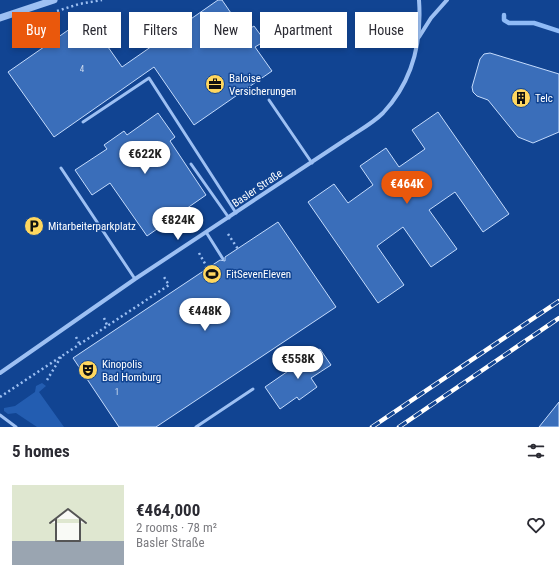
<!DOCTYPE html>
<html lang="en">
<head>
<meta charset="utf-8">
<style>
  body { margin:0; font-family:"Roboto Condensed",sans-serif; background:#f2f2f3; color:#2b2b33; height:100vh; display:flex; flex-direction:column; font-size:15px; white-space:nowrap }
  * { box-sizing:border-box; margin:0 }
  p { font-size:13px; color:#7c7c81 }
  .icon { flex:none; width:22px; height:22px; fill:none; stroke:currentColor; stroke-width:2; stroke-linecap:round; stroke-linejoin:round }
  .map { position:relative; height:427px; overflow:hidden }
  .side { display:flex; flex-direction:column; background:#fff; flex:1 }
  .side>* { flex:none }
  .hud { position:absolute; left:12px; top:12px; width:535px; height:36px; display:flex; gap:8px }
  .price { position:absolute; translate:-50% -34px; padding:0 9px; border-radius:14px; background:#fff; color:#222; font-size:13px; line-height:26px; filter:drop-shadow(0 1px 2px #0008) }
  .price::after { content:''; position:absolute; left:50%; top:24px; width:12px; height:9px; margin-left:-6px; background:inherit; clip-path:polygon(0 0,100% 0,50% 100%) }
  .price.selected { background:#ea580c; color:#fff }
  ul { padding:0; list-style:none }
  li { display:flex; align-items:center; gap:12px; height:100px; padding:0 12px }
  li+li { border-top:1px solid #e1e1e2 }
  li span { display:grid; place-items:center; flex:none; width:112px; height:80px; border-radius:0px; color:#555 }
  li>.icon { margin-inline-start:auto }
  span .icon { width:48px; height:48px; fill:#fffc; stroke-width:1 }
  li b { font-size:17px }
  h2 { display:flex; justify-content:space-between; align-items:center; height:48px; padding:0 12px; font-size:17px }
  .tag { padding:0 14px; border-radius:0px; background:#fff; box-shadow:0 2px 6px #0003; font-size:14px; line-height:36px }
  .tag.selected { background:#ea580c; color:#fff }
  .map>svg:first-child { display:block }
  .green { fill:#235db1 }
  .lines { fill:none; stroke-linecap:round; stroke-linejoin:round }
  .stream { stroke:#8fbbf6; stroke-width:4.5 }
  .building { fill:#3a6eba; stroke:#c5dcfd }
  .path { stroke:#9dc0f3; stroke-width:2.5; stroke-dasharray:2 3; stroke-linecap:butt }
  .service { stroke:#9dc0f3; stroke-width:3 }
  .minor { stroke:#9dc0f3; stroke-width:4 }
  .tertiary { stroke:#9dc0f3; stroke-width:7 }
  .rail-casing { stroke:#fff; stroke-width:4.5 }
  .rail { stroke:#114492; stroke-width:3; stroke-dasharray:9; stroke-linecap:butt }
  .labels { text-anchor:middle; stroke-width:3; stroke-linejoin:round; paint-order:stroke }
  .number-label { font-size:9px; fill:#cedbee }
  .poi-label { font-size:11px; fill:#fff; stroke:#114492; text-anchor:start }
  .street-label { font-size:11px; fill:#fff; stroke:#114492 }
</style>
</head>
<body>
<div class="map">
<svg width="559" height="427" viewBox="0 0 559 427">
  <rect width="100%" height="100%" fill="#114492"/>
  <path class="green" d="M 42,383 L 46,386 L 39,392 L 64,427 L 37,427 L 16,413 L 8,414 L 4,411 L 4,408 L 15,406 L 35,392 L 36,386 Z"/>
  <g class="lines">
    <path class="stream" d="M 504,15 L 504,20 L 509,23 L 534,23 L 559,31"/>
  </g>
  <g class="building">
    <path d="M 218,0 L 222,0 L 244,32 L 254,26 L 265,41 L 255,47 L 272,71 L 194,125 L 154,67 L 54,137 L 8,72 L 87,17 L 122,67 Z"/>
    <path d="M 490,53 L 559,74 L 559,132 L 533,143 L 518,137 L 488,100 L 477,96 L 473,92 L 472,87 L 480,59 L 484,54 Z"/>
    <path d="M 438,112 L 509,214 L 483,232 L 455,192 L 429,210 L 457,249 L 431,267 L 403,227 L 377,246 L 404,285 L 378,303 L 308,202 L 334,184 L 348,203 L 373,185 L 360,166 L 386,148 L 399,167 L 425,149 L 412,130 Z"/>
    <path d="M 158,113 L 175,137 L 170,141 L 206,195 L 147,236 L 110,183 L 92,195 L 75,170 L 107,149 L 104,145 L 124,131 L 127,135 Z"/>
    <path d="M 278,222 L 336,307 L 156,427 L 119,427 L 73,358 L 220,260 L 225,261 L 225,257 Z"/>
    <path d="M 320,349 L 331,365 L 311,378 L 317,387 L 299,400 L 297,397 L 280,409 L 265,387 Z"/>
    <path d="M 559,402 L 559,427 L 539,427 Z"/>
  </g>
  <g class="lines">
    <g class="path">
      <path d="M 57,11 L 79,4 L 102,0"/>
      <path d="M 228,234 L 238,249"/>
      <path d="M 199,253 L 208,269"/>
      <path d="M 104,318 L 107,325"/>
      <path d="M 76,337 L 79,343"/>
      <path d="M 47,380 L 61,357"/>
      <path d="M 0,397 L 169,285 L 164,277"/>
    </g>
    <g class="service">
      <path d="M 269,100 L 312,163"/>
      <path d="M 83,122 L 149,78 L 236,213"/>
      <path d="M 191,164 L 229,218"/>
      <path d="M 61,168 L 135,279"/>
      <path d="M 206,232 L 223,259"/>
      <path d="M 0,415 L 16,427"/>
      <path d="M 196,427 L 253,389"/>
    </g>
    <g class="minor">
      <path d="M 419,37 L 431,18 L 447,0"/>
      <path d="M 0,373 L 135,279 L 348,138 C 360,130 373,123 383,113 C 412,82 422,42 419,0"/>
    </g>
    <path class="tertiary" d="M 0,18 L 54,0"/>
    <defs>
      <g id="rail">
        <path d="M 372,427 L 559,301"/>
        <path d="M 399,427 L 559,318"/>
      </g>
    </defs>
    <use href="#rail" class="rail-casing"/>
    <use href="#rail" class="rail"/>
  </g>
  <defs>
    <symbol id="office-disc" viewBox="-11 -11 22 22"><circle r="9.5" fill="#ffd75f" stroke="#114492"/><path d="M-6-3h4V-5.5h4V-3h4V5H-6ZM-1-4.5V-3h2v-1.5ZM-6 0V1H6V0Z" fill="#111"/></symbol>
    <symbol id="building-disc" viewBox="-11 -11 22 22"><circle r="9.5" fill="#ffd75f" stroke="#114492"/><path d="M-4-6H4V6H1V3H-1V6H-4ZM-2.5-4.3h1.7v1.8h-1.7ZM.8-4.3h1.7v1.8H.8ZM-2.5-1h1.7V.8h-1.7ZM.8-1h1.7V.8H.8Z" fill="#111"/></symbol>
    <symbol id="parking-disc" viewBox="-11 -11 22 22"><circle r="9.5" fill="#ffd75f" stroke="#114492"/><path d="M-3.5-5.5H1a3.5 3.5 0 0 1 0 7H-1V5.5H-3.5ZM-1-3.4V-.6H.8a1.4 1.4 0 0 0 0-2.8Z" fill="#111"/></symbol>
    <symbol id="stadium-disc" viewBox="-11 -11 22 22"><circle r="9.5" fill="#ffd75f" stroke="#114492"/><path d="M0-5a6.5 5 0 1 0 0 10a6.5 5 0 1 0 0-10ZM-3.5-1.8h7v3.6h-7Z" fill="#111"/></symbol>
    <symbol id="theatre-disc" viewBox="-11 -11 22 22"><circle r="9.5" fill="#ffd75f" stroke="#114492"/><path d="M-5-5.5Q0-4 5-5.5V0Q5 5 0 6Q-5 5-5 0ZM-3.3-2.5H-1v1.5H-3.3ZM1-2.5H3.3v1.5H1ZM-2.8 1Q0 5.5 2.8 1Z" fill="#111"/></symbol>
  </defs>
  <g fill-rule="evenodd">
    <use href="#office-disc" x="204" y="73" width="22" height="22"/>
    <use href="#building-disc" x="510" y="87" width="22" height="22"/>
    <use href="#parking-disc" x="23" y="215" width="22" height="22"/>
    <use href="#stadium-disc" x="201" y="263" width="22" height="22"/>
    <use href="#theatre-disc" x="77" y="359" width="22" height="22"/>
  </g>
  <g class="labels">
    <g class="number-label">
      <text x="82" y="72">4</text>
      <text x="117" y="395">1</text>
    </g>
    <g class="poi-label">
      <text x="229" y="82">Baloise<tspan x="229" dy="13">Versicherungen</tspan></text>
      <text x="535" y="102">Telc</text>
      <text x="48" y="230">Mitarbeiterparkplatz</text>
      <text x="226" y="278">FitSevenEleven</text>
      <text x="102" y="368">Kinopolis<tspan x="102" dy="13">Bad Homburg</tspan></text>
    </g>
    <g class="street-label">
      <text transform="translate(257 188) rotate(-34)" y="4">Basler Straße</text>
    </g>
  </g>
</svg>
<b class="price" style="left:145px;top:175px">€622K</b>
<b class="price selected" style="left:407px;top:205px">€464K</b>
<b class="price" style="left:178px;top:241px">€824K</b>
<b class="price" style="left:205px;top:332px">€448K</b>
<b class="price" style="left:298px;top:380px">€558K</b>
<div class="hud">
<a class="tag selected">Buy</a>
<a class="tag">Rent</a>
<a class="tag">Filters</a>
<a class="tag">New</a>
<a class="tag">Apartment</a>
<a class="tag">House</a>
</div>
</div>
<section class="side">
<h2>5 homes<svg class="icon" aria-label="filters" viewBox="0 0 24 24"><path d="M4 7h16M4 17h16"/><circle cx="9" cy="7" r="2"/><circle cx="15" cy="17" r="2"/></svg></h2>
<ul>
<li><span style="background:linear-gradient(#dfe7d0 70%,#9aa5b1 0)"><svg class="icon" aria-label="home" viewBox="0 0 24 24"><path d="M3 11l9-7 9 7M6 9v11h12V9"/></svg></span><div><b>€464,000</b><p>2 rooms · 78 m²</p><p>Basler Straße</p></div><svg class="icon" aria-label="heart" viewBox="0 0 24 24"><path d="M12 20l-8-8c-3-5 5-10 8-4 3-6 11-1 8 4z"/></svg></li>
</ul>
</section>
</body>
</html>
